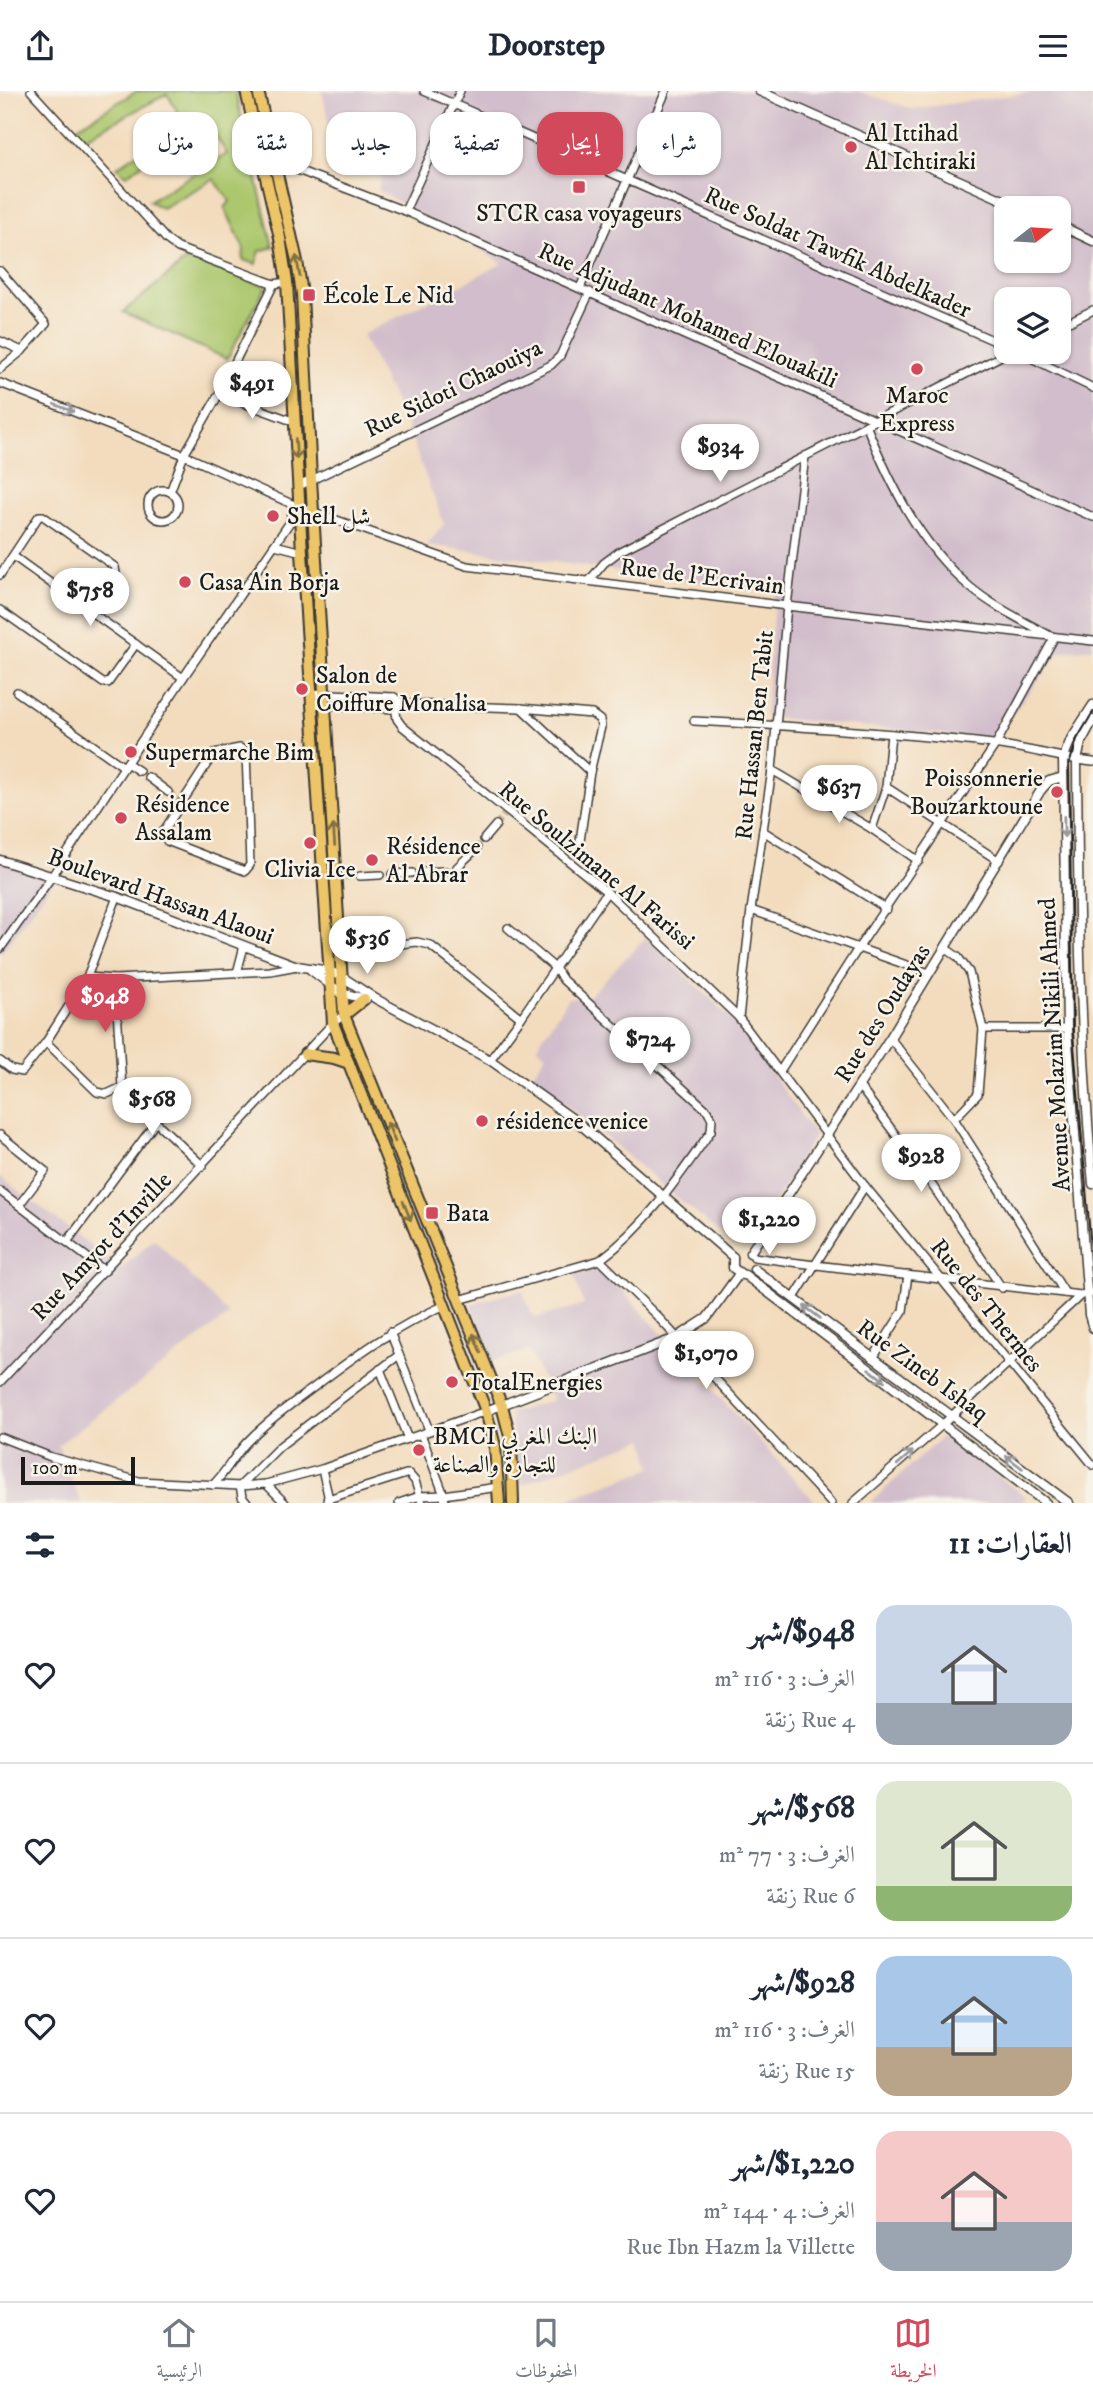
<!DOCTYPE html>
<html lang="ar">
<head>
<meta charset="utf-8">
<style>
  body { margin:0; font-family:"IM FELL DW Pica",Amiri,serif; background:#f6f6f7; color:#1f2937; direction:rtl; height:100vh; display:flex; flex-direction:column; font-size:26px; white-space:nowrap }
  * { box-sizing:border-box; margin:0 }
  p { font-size:23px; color:#747a83 }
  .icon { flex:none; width:38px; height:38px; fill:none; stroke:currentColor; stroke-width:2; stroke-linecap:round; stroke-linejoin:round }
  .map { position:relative; height:1412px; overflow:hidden; direction:ltr }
  .drawer { display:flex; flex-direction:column; background:#fff; flex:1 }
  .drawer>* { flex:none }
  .top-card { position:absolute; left:21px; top:21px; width:700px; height:63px; direction:rtl; display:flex; gap:14px }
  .needle { width:46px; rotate:73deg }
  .buttons { position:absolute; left:994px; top:105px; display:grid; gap:14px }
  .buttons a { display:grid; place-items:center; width:77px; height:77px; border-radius:14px; background:#fff; box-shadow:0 2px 5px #0004; font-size:35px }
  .scale { position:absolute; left:21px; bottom:18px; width:114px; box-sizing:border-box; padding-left:7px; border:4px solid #1c1c1c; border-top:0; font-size:19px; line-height:24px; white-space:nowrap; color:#1c1c1c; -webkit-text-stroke:5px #f7f3e8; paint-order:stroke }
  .price { position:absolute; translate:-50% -60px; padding:0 16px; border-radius:24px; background:#fff; color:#222; font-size:23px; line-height:46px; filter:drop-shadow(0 2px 4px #0008) }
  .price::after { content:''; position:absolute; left:50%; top:42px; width:21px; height:16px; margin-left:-10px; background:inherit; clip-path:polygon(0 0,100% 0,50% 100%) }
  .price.selected { background:#d1495b; color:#fff }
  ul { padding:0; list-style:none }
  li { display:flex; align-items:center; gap:21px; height:175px; padding:0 21px }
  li+li { border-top:2px solid #e0e1e3 }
  li span { display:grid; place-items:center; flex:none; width:196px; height:140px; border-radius:21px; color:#555 }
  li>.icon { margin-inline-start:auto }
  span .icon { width:84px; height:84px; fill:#fffc; stroke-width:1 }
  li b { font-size:30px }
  h2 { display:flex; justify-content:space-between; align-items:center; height:84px; padding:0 21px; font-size:30px }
  .tag { padding:0 24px; border-radius:21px; background:#fff; box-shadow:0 2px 5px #0004; font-size:24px; line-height:63px }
  .tag.selected { background:#d1495b; color:#fff }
  header { display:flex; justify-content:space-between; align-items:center; height:91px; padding:0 21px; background:#fff; font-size:32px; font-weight:700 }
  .menu { display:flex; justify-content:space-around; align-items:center; height:98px; border-top:2px solid #e0e1e3; background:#fff; font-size:19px; color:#747a83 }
  .menu a { display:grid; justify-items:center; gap:4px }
  .menu .selected { color:#d1495b }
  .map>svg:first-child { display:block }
  .industrial { fill:#d1bdcb; fill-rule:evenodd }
  .green { fill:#acc76d; stroke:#647244; stroke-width:2 }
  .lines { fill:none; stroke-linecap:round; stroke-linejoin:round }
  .minor-tunnel { stroke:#c8b69d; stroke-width:7; stroke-dasharray:7 3.5; stroke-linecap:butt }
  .minor-casing { stroke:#3c3934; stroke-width:10 }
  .tertiary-casing { stroke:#3c3934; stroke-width:11 }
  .primary-casing { stroke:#3c3934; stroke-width:14 }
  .minor { stroke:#fff; stroke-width:7 }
  .tertiary { stroke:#fff; stroke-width:8 }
  .primary { stroke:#ecc569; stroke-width:10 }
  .tram { stroke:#1c1c1c; stroke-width:2 }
  .oneway { stroke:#847042 }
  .oneway2 { stroke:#999 }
  .poi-dot { fill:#d1495b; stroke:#f7f3e8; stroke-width:2.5 }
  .labels { text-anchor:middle; stroke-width:5; stroke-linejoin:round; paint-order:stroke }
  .poi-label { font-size:24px; fill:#1c1c1c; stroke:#f7f3e8; text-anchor:start }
  .street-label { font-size:24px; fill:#1c1c1c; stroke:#f7f3e8 }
</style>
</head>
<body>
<header><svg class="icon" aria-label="menu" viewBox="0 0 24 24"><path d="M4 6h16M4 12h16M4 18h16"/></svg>Doorstep<svg class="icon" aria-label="share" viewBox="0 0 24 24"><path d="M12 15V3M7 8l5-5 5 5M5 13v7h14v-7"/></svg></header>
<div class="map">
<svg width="1093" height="1412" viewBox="0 0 1093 1412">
  <rect width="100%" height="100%" fill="#f7f3e8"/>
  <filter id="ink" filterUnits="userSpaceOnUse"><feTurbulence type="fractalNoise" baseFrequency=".0143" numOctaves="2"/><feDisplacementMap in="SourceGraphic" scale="14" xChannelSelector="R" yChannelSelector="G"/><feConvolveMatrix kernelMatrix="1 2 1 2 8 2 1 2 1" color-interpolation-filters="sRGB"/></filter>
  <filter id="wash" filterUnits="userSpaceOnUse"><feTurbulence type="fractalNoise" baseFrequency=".00686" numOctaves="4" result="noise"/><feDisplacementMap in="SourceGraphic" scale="28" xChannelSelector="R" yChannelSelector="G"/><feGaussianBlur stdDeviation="1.57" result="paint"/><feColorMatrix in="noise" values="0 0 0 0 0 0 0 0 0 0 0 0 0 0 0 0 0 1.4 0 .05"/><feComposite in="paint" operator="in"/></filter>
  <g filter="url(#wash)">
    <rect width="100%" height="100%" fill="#f3dcbd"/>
    <g class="industrial">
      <path d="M 322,0 L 858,0 L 912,18 L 1043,0 L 1093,0 L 1093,557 L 1060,561 L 993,648 L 765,626 L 775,501 L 427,454 L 444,433 L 405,331 L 362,244 L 503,172 L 378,99 L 386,63 L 330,37 ZM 1006,117 L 1059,117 L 1059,170 L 1006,170 ZM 1006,208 L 1059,208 L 1059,261 L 1006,261 Z"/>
      <path d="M 0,764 L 52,792 L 0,864 Z"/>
      <path d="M 646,846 L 737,933 L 815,1044 L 749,1153 L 730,1151 L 532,984 L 546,964 L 537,955 L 568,907 L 589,905 Z"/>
      <path d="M 0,1085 L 121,1178 L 154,1148 L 229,1224 L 58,1354 L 81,1412 L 0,1412 Z"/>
      <path d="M 600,1175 L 816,1412 L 557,1412 L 652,1377 L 644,1348 L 521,1394 L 510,1322 L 553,1309 L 529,1259 L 490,1271 L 471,1213 L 522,1199 L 534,1227 L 584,1214 L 574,1184 Z"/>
      <path d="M 944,1344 L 1026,1406 L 1021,1412 L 870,1412 Z"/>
    </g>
    <g class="green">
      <path d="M 137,0 L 235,0 L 273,156 L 260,160 L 256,173 L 243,169 L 244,158 L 225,117 L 230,110 L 214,88 L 162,117 L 149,110 L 227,63 L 206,28 L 126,84 L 117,76 L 184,31 L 167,3 L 80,49 L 71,40 Z"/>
      <path d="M 188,168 L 266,195 L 227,268 L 123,221 Z"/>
    </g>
  </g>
  <g filter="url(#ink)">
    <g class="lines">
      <g class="minor-tunnel">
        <path d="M 168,701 L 179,708"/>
        <path d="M 496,734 L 505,723"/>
        <path d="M 345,786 L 360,785"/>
      </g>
      <defs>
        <g id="minor">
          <path d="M 31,0 L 167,149 L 178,157 L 274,193 L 287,191"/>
          <path d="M 424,0 L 1006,255"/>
          <path d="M 262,69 L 274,70 L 405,120 L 1093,426"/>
          <path d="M 405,120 L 460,0"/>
          <path d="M 0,180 L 46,233 L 22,260 L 0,278"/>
          <path d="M 580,197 L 666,0"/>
          <path d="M 1059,236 L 1093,219"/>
          <path d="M 0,250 L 22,260"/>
          <path d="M 1019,261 L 1093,297"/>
          <path d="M 0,292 L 184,364 L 294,414"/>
          <path d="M 219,303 L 295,331"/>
          <path d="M 299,395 L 551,274 L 560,265 L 590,201"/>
          <circle cx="163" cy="414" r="15"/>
          <path d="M 170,401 L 184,364 L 219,303 L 274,193"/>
          <path d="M 275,454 L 302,461"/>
          <path d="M 13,465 L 183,587"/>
          <path d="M 0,484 L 39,425 L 43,425 L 115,476 L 116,482 L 91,521"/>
          <path d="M 589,490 L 604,472 L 620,460 L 1009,261"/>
          <path d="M 0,519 L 103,592 L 108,592 L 136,553"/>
          <path d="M 17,601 L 124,676"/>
          <path d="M 311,602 L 394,606 L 404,613 L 520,617 L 592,623 L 600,629 L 601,636 L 590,681 L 580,750"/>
          <path d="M 394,606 L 397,628 L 402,635 L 607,801 L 739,927 L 865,1095 L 1093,1374"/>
          <path d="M 312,613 L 395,618 L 398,616"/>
          <path d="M 521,617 L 590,681"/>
          <path d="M 694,630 C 793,635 894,641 993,653 C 1027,657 1059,667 1093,671"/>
          <path d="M 240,657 L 246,661 L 250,774 L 245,780 L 167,750 L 163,741 L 214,662 Z"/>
          <path d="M 127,672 L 139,680"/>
          <path d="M 772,679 L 872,738 L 919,770"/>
          <path d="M 148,686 L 168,701"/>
          <path d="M 886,696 L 999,770"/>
          <path d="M 872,738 L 886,696 L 891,643"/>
          <path d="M 763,740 L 887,818"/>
          <path d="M 484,748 L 496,734"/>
          <path d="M 457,776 L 477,757"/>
          <path d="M 423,781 L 445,780"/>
          <path d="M 392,783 L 412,782"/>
          <path d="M 360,785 L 380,784"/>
          <path d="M 751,819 L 929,882"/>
          <path d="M 945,857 L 958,866 L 969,881 L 983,938 L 978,1003 L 954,1028"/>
          <path d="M 0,858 L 52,785 L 183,587 L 290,431 L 294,414 L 467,475 L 787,515 L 1093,550"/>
          <path d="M 341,860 L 417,851 L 430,854 L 521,927"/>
          <path d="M 237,882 L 244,855"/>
          <path d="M 87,886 L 115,888 L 270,880 L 297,875"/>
          <path d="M 115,888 L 122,996"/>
          <path d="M 739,927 L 751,819 L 772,679 L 787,515 L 805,365"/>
          <path d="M 983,938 L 1067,938"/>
          <path d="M 890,947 L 954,1028 L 1065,1202"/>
          <path d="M 46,951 L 97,1001 L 107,1003 L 122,996"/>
          <path d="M 490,969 L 521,927 L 607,801"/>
          <path d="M 0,970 L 12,979 L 22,981 L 46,951 L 87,886 L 117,806"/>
          <path d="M 780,980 L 859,856 L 996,653 L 1054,547 C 1026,531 995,517 970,496 C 919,453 891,394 866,334"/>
          <path d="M 859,995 L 919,1075 L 1002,1197"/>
          <path d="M 122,996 L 156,1031 L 203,1075"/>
          <path d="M 0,1044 L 45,1080 L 19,1114"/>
          <path d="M 0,1100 L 105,1180"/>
          <path d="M 67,1151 L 156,1031"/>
          <path d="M 754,1166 C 807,1174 861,1179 914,1185 C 970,1191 1025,1198 1081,1204 L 1093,1202"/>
          <path d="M 600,1169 L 657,1225 L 831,1412"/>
          <path d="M 794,1207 L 865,1095"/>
          <path d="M 459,1209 L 600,1169 C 647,1134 678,1087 711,1040 L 712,1028 L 708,1020 L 563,889 L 555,877 L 508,837"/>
          <path d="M 390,1241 L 429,1339"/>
          <path d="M 873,1267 L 903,1220 L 908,1184"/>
          <path d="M 380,1278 L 408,1348"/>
          <path d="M 0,1291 L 333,932 L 344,924"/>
          <path d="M 421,1343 L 444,1404 L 445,1412"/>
          <path d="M 0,1346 L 51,1366 L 139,1390 L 240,1395 L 266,1393 L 322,1378 L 486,1320"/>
          <path d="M 322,1378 L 328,1404 L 327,1411"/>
          <path d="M 266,1393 L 285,1412"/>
          <path d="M 213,1394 C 226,1381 234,1365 246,1352 C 266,1331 290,1314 313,1297 C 359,1262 392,1238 445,1214"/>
          <path d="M 328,1408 L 406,1383 L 409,1383 L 415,1390 L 422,1412"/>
          <path d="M 247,1412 L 242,1406 L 240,1395 L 280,1355 L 399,1264"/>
          <path d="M 399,1412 L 420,1405 L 444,1404 L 498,1396"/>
          <path d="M 853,1412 L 942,1334 L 1081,1204"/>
        </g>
        <g id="tertiary">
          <path d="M 759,0 L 1021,117"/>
          <path d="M 1059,134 L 1093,150"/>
          <path d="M 1093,614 L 1071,648 L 1063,668 L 1067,938 L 1089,1224 L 1093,1237"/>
          <path d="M 1093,629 L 1081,651 L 1077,670 C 1078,811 1080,953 1093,1093"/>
          <path d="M 0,769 L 117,806 L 297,875 L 329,880 L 341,885 L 376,908 L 490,969 L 580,1033 L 733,1166"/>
          <path d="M 311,879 L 341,902 L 366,908"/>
          <path d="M 750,1162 L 890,947 L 1041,699 L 1049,690 L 1063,686"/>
          <path d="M 733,1166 L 733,1177 L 743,1184"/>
          <path d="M 754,1178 L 1069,1412"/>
          <path d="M 745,1184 L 1046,1412"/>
          <path d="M 486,1320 L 676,1247 L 707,1227 L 739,1183"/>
        </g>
        <g id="primary">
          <path d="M 246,0 L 280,147 L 287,191 L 302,461 L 333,932 L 486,1320 L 495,1355 L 499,1412"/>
          <path d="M 258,0 L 297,170 L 302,203 L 311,388 L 344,924 L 502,1315 L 511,1349 L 513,1412"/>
          <path d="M 344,924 L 364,908"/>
          <path d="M 305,963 L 334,967 L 349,972"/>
        </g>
      </defs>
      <use href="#minor" class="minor-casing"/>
      <use href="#tertiary" class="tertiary-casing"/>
      <use href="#primary" class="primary-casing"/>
      <use href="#minor" class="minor"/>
      <use href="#tertiary" class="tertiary"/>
      <use href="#primary" class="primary"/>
      <path class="tram" d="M 1093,621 L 1077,648 L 1069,674 L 1073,942 L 1093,1181"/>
    </g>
    <defs><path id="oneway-shaft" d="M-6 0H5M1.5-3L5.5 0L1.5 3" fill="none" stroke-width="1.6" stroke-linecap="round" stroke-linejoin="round" transform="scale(1.75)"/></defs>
    <g class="oneway">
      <use href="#oneway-shaft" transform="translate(298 175) rotate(-100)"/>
      <use href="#oneway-shaft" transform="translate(296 358) rotate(86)"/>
      <use href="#oneway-shaft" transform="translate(334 744) rotate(-94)"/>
      <use href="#oneway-shaft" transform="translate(391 1041) rotate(-112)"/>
      <use href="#oneway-shaft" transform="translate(407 1120) rotate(68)"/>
      <use href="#oneway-shaft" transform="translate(477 1252) rotate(-112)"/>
    </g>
    <g class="oneway2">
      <use href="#oneway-shaft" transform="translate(64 317) rotate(21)"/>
      <use href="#oneway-shaft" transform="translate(1064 736) rotate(89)"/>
      <use href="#oneway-shaft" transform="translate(812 1221) rotate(-143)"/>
      <use href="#oneway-shaft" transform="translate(877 1284) rotate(37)"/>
      <use href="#oneway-shaft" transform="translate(905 1367) rotate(-41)"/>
      <use href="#oneway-shaft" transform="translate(1014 1371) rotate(-143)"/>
    </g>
  </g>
  <g class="poi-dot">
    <circle cx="851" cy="56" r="7"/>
    <rect x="572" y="89" width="14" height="14" rx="3.5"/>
    <rect x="302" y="197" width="14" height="14" rx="3.5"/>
    <circle cx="917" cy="278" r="7"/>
    <circle cx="273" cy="425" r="7"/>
    <circle cx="185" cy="491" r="7"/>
    <circle cx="302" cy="598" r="7"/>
    <circle cx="131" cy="661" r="7"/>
    <circle cx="1057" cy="701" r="7"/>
    <circle cx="121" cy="727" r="7"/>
    <circle cx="310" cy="752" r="7"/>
    <circle cx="372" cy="769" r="7"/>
    <circle cx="482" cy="1030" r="7"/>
    <rect x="425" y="1115" width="14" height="14" rx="3.5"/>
    <circle cx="452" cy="1291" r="7"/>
    <circle cx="419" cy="1359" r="7"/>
  </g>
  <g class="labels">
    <g class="poi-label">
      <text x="865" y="50">Al Ittihad<tspan x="865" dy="28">Al Ichtiraki</tspan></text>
      <text x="579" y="130" text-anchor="middle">STCR casa voyageurs</text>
      <text x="323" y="212">École Le Nid</text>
      <text x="917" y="312" text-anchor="middle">Maroc<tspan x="917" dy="28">Express</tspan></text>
      <text x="287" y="433">Shell شل</text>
      <text x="199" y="499">Casa Ain Borja</text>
      <text x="316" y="592">Salon de<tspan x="316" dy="28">Coiffure Monalisa</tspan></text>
      <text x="145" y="669">Supermarche Bim</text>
      <text x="1043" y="695" text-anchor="end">Poissonnerie<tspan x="1043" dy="28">Bouzarktoune</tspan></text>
      <text x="135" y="721">Résidence<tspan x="135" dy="28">Assalam</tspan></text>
      <text x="386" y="763">Résidence<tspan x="386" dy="28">Al Abrar</tspan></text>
      <text x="310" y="786" text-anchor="middle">Clivia Ice</text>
      <text x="496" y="1038">résidence venice</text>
      <text x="446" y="1130">Bata</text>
      <text x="466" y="1299">TotalEnergies</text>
      <text x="433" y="1353">BMCI البنك المغربي<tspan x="433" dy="28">للتجارة والصناعة</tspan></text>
    </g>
    <g class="street-label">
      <text transform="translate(838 161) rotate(24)" y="8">Rue Soldat Tawfik Abdelkader</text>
      <text transform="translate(688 224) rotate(24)" y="8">Rue Adjudant Mohamed Elouakili</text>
      <text transform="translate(453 297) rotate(-26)" y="8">Rue Sidoti Chaouiya</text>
      <text transform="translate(702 485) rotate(7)" y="8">Rue de l'Ecrivain</text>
      <text transform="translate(754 644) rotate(-84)" y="8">Rue Hassan Ben Tabit</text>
      <text transform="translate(597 774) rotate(40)" y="8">Rue Soulzimane Al Farissi</text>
      <text transform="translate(161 805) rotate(20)" y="8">Boulevard Hassan Alaoui</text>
      <text transform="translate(882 922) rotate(-58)" y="8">Rue des Oudayas</text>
      <text transform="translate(1054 954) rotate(-93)" y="8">Avenue Molazim Nikili Ahmed</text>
      <text transform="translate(101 1155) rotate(-47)" y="8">Rue Amyot d'Inville</text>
      <text transform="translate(987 1214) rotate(51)" y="8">Rue des Thermes</text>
      <text transform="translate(923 1279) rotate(36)" y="8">Rue Zineb Ishaq</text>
    </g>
  </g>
</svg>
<div class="buttons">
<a><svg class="needle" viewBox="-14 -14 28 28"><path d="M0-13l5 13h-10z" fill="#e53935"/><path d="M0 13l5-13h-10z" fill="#747a83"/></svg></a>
<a><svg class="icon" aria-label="layers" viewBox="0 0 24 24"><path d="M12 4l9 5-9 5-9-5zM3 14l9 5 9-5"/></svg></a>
</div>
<div class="scale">100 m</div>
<b class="price" style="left:252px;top:330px">$491</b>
<b class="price" style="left:720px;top:393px">$934</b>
<b class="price" style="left:90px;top:537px">$758</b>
<b class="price" style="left:839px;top:734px">$637</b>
<b class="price" style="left:367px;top:885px">$536</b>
<b class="price selected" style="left:105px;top:943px">$948</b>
<b class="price" style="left:650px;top:986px">$724</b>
<b class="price" style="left:152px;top:1046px">$568</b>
<b class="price" style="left:921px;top:1103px">$928</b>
<b class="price" style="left:769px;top:1166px">$1,220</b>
<b class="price" style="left:706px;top:1300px">$1,070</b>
<div class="top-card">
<a class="tag">شراء</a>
<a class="tag selected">إيجار</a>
<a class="tag">تصفية</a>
<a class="tag">جديد</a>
<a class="tag">شقة</a>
<a class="tag">منزل</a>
</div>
</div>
<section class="drawer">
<h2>العقارات: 11<svg class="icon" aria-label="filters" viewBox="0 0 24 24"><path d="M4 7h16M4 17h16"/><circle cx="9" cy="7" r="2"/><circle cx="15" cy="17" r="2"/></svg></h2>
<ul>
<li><span style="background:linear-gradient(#c9d6e8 70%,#9aa5b1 0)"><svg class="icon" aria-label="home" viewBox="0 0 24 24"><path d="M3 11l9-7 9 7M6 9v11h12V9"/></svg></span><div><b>$948/شهر</b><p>الغرف: 3 · 116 m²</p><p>Rue 4 زنقة</p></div><svg class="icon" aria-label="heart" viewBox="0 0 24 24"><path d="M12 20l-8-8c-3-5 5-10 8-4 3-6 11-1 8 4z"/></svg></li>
<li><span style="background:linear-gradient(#dfe7d0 75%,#8fb573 0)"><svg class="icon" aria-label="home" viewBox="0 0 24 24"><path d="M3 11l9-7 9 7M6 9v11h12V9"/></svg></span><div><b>$568/شهر</b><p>الغرف: 3 · 77 m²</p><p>Rue 6 زنقة</p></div><svg class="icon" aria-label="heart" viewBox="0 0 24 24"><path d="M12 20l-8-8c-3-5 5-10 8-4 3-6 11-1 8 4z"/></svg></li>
<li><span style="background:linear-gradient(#a9c7e8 65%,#b9a48a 0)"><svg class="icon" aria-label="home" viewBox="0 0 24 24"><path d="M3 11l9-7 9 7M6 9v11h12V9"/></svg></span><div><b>$928/شهر</b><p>الغرف: 3 · 116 m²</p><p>Rue 15 زنقة</p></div><svg class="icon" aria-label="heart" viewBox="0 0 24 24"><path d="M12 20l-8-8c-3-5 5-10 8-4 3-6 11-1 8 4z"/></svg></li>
<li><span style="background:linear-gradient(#f6c9c9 65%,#9aa5b1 0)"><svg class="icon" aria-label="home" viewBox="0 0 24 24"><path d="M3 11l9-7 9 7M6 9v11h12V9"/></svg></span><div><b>$1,220/شهر</b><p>الغرف: 4 · 144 m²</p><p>Rue Ibn Hazm la Villette</p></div><svg class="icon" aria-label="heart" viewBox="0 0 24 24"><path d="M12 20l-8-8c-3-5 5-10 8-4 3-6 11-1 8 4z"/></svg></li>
</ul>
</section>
<nav class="menu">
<a class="selected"><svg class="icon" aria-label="map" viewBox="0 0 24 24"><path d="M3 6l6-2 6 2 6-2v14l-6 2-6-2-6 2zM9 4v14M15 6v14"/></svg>الخريطة</a>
<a><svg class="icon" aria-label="saved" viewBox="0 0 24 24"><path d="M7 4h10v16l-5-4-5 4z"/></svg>المحفوظات</a>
<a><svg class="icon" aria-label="home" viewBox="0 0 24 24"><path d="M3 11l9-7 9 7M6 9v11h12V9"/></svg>الرئيسية</a>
</nav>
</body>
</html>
